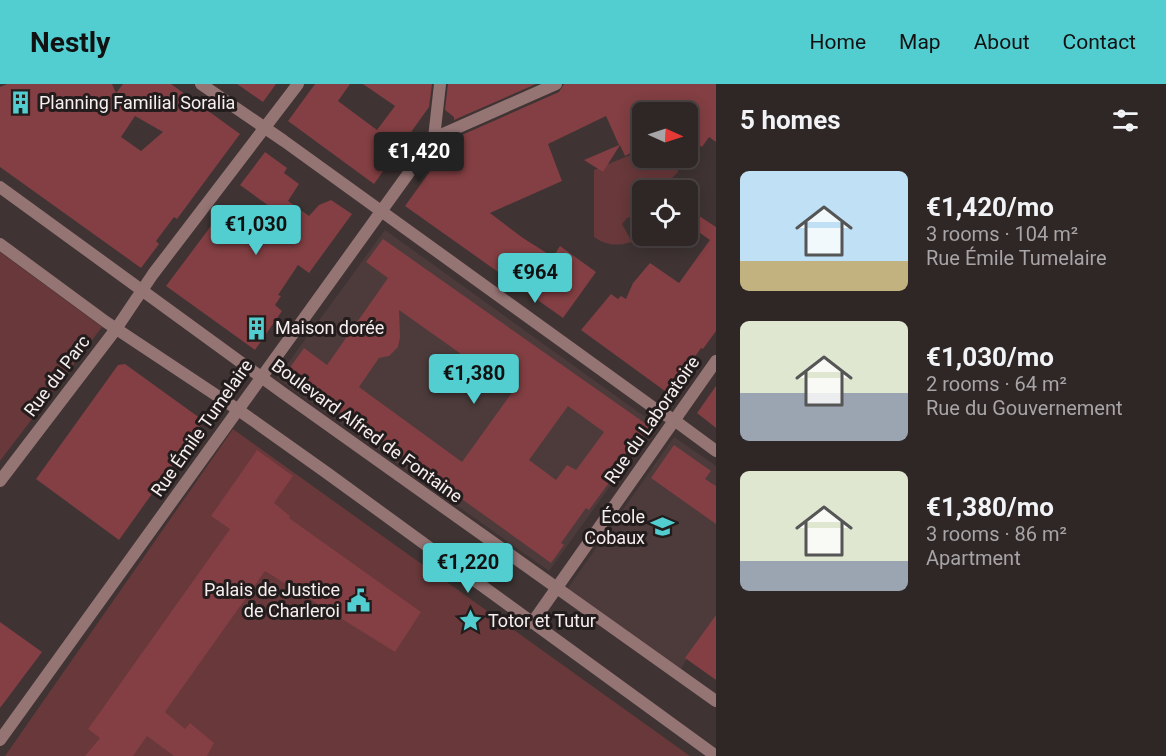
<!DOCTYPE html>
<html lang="en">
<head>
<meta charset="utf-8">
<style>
  body { margin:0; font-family:Roboto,sans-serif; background:#3b3232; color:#f1f3f6; height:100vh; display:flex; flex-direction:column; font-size:22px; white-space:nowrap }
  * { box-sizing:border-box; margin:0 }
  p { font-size:20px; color:#a7a5a7 }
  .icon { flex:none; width:33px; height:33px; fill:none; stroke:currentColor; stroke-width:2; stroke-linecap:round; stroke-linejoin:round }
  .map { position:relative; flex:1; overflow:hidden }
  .panel { display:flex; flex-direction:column; background:#2f2626; width:450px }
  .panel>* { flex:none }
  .needle { width:39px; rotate:93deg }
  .buttons { position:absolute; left:632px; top:18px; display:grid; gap:12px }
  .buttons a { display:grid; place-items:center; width:66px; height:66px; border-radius:9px; background:#2f2626; box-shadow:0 3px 15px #0003,0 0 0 2px #4a4343; font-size:30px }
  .price { position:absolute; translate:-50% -51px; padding:0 14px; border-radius:6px; background:#52cdd0; color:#111; font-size:20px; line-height:39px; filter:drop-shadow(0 2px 3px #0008) }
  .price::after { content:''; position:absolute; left:50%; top:36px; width:18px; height:14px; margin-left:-9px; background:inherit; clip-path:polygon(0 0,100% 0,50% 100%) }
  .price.on { background:#222; color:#fff }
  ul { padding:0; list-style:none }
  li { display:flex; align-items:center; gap:18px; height:150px; padding:0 24px }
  li span { display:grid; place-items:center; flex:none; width:168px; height:120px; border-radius:9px; color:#555 }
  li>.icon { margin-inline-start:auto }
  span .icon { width:72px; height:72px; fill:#fffc; stroke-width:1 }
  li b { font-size:26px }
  h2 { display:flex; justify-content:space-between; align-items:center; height:72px; padding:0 24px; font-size:26px }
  header { display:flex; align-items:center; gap:36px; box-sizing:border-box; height:84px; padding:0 30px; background:#52cdd0; color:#111 }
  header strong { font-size:28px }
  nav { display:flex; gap:33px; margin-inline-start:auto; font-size:21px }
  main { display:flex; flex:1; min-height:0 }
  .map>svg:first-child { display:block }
  .built { fill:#4d3b3b }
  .green { fill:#68383a }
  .building { fill:#833f43; fill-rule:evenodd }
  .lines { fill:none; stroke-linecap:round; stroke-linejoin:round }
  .street { stroke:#957474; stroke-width:12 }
  .labels { text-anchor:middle; stroke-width:6; stroke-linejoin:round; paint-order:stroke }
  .poi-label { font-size:18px; fill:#f7efef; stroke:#221c1c; text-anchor:start }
  .street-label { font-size:18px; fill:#f7efef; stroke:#221c1c }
</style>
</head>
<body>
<header>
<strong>Nestly</strong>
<nav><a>Home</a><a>Map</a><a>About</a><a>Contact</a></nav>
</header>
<main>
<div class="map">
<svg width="716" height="672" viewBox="0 0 716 672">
  <rect width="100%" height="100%" fill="#3f3333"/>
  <g class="built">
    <path d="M 385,146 L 655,340 L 549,487 L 277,294 Z"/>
    <path d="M 674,353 L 716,382 L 716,545 L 709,540 L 680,586 L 568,504 Z"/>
  </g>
  <g class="green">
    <path d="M 642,66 L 642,74 L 679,74 L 678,88 L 671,95 L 652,96 L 640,103 L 642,130 L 627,134 L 622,140 L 632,158 C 617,162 607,162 594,153 L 594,86 Z"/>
    <path d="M 0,168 L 102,243 L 0,377 Z"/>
    <path d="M 233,345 L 690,672 L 5,672 Z"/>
  </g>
  <g class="building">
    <path d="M 7,0 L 112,0 L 116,9 L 123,0 L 171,0 L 240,50 L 177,135 L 174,133 L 156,157 L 159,160 L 141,184 L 0,83 L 0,3 ZM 135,32 L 163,48 L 141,67 L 121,53 Z"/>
    <path d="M 237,0 L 276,0 L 263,18 Z"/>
    <path d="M 315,0 L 350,0 L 338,17 L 377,46 L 395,22 L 363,0 L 432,0 L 429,23 L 374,100 L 288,37 Z"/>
    <path d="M 448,0 L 536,0 L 454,36 L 454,33 L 445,26 Z"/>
    <path d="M 564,0 L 716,0 L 716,58 L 709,53 L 702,63 L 687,53 L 687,28 L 642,28 L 642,63 L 625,72 L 620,61 L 603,88 L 584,76 L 619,61 L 606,32 L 548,60 L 562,97 L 490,129 L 523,154 L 553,173 L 560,162 L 596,188 L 563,234 L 405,122 L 444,68 L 456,76 L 455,54 L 559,8 Z"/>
    <path d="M 265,68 L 287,84 L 284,89 L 299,100 L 288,117 L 309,132 L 319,121 L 331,116 L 352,130 L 309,189 L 298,181 L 278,211 L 281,212 L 275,221 L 282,227 L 255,266 L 166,202 L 223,126 L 237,136 L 232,143 L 255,160 L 273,135 L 264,129 L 269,122 L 240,101 Z"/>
    <path d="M 687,124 L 716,143 L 716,247 L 703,265 L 701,264 L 669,310 L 581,246 L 611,210 L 618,215 L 621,212 L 626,215 L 633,199 L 650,179 L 679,199 L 710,156 L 687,140 Z"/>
    <path d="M 383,155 L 649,342 L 636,360 L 633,358 L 608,394 L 611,396 L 589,426 L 586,424 L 561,459 L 564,461 L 551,479 L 286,289 L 304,264 L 327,281 L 388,194 L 366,178 ZM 399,226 L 513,307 L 462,378 L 359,303 L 379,274 L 389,272 L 398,263 L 400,253 ZM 568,322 L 604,348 L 576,386 L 567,381 L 556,396 L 529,376 Z"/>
    <path d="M 125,280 L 204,337 L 119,456 L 36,395 L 118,281 Z"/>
    <path d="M 716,302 L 716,344 L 697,329 Z"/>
    <path d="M 674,361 L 711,387 L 705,395 L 716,402 L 716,440 L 651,394 Z"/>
    <path d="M 257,366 L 293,392 L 274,419 L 290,432 L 289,434 L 421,528 L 395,568 L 265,487 L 165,628 L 185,645 L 190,639 L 214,659 L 207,672 L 174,672 L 147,652 L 133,672 L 85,672 L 100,654 L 88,645 L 230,445 L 211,432 Z"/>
    <path d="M 716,531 L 716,596 L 685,574 Z"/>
    <path d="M 0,538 L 42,568 L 0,624 Z"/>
  </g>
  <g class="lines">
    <g class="street">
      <path d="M 201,0 L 284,57 L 654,324 L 674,336 L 716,367"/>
      <path d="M 434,54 L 440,0"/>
      <path d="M 0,103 L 283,309 L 716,617"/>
      <path d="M 0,160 L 106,238 L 237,325 L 327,389 L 716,672"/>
      <path d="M 0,397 L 116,245 L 153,190 L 298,0"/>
      <path d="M 532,539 L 716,277"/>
      <path d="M 0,656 L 434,54 L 556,0"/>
    </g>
  </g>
  <defs>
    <symbol id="building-bare" viewBox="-9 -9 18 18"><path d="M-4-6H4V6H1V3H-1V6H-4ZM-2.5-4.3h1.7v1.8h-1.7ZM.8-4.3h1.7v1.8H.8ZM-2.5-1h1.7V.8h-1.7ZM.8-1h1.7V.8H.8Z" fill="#52cdd0" stroke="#221c1c" stroke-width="2.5" paint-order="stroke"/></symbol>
    <symbol id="school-bare" viewBox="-9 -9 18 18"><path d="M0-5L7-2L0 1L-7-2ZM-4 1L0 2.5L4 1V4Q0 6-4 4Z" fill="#52cdd0" stroke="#221c1c" stroke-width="2.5" paint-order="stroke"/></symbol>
    <symbol id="civic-bare" viewBox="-9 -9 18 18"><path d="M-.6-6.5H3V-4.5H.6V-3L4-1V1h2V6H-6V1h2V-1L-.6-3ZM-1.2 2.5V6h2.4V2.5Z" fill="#52cdd0" stroke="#221c1c" stroke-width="2.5" paint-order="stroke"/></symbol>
    <symbol id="sight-bare" viewBox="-9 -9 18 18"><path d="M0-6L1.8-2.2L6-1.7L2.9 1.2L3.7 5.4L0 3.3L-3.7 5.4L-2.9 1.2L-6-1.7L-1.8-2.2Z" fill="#52cdd0" stroke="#221c1c" stroke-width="2.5" paint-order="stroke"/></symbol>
  </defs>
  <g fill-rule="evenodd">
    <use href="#building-bare" x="4" y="2" width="33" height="33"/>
    <use href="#building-bare" x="240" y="228" width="33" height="33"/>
    <use href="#school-bare" x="646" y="426" width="33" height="33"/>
    <use href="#civic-bare" x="342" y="500" width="33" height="33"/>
    <use href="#sight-bare" x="454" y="520" width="33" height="33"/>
  </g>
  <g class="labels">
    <g class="poi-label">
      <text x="39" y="25">Planning Familial Soralia</text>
      <text x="275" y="250">Maison dorée</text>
      <text x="645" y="439" text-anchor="end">École<tspan x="645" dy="21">Cobaux</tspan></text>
      <text x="340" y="512" text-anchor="end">Palais de Justice<tspan x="340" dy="21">de Charleroi</tspan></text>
      <text x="488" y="543">Totor et Tutur</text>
    </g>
    <g class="street-label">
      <text transform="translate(57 292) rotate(-53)" y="6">Rue du Parc</text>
      <text transform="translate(652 336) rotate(-55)" y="6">Rue du Laboratoire</text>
      <text transform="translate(202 344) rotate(-55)" y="6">Rue Émile Tumelaire</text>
      <text transform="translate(367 347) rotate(36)" y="6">Boulevard Alfred de Fontaine</text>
    </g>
  </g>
</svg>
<div class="buttons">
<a><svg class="needle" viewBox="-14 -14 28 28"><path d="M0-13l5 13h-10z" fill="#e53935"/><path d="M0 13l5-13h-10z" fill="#a7a5a7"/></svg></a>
<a><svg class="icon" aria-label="locate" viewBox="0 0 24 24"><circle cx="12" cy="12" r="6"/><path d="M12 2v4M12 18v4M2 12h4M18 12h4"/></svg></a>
</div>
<b class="price on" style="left:419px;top:99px">€1,420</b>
<b class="price" style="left:256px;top:172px">€1,030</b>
<b class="price" style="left:535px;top:220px">€964</b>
<b class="price" style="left:474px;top:321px">€1,380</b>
<b class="price" style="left:468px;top:510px">€1,220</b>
</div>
<section class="panel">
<h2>5 homes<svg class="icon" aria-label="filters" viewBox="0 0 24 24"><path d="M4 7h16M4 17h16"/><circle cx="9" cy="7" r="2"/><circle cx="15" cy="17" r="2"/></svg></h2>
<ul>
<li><span style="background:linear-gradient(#bfe0f5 75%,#c2b280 0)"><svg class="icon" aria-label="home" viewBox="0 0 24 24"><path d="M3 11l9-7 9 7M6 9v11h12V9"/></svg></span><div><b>€1,420/mo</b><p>3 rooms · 104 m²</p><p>Rue Émile Tumelaire</p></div></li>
<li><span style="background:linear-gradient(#dfe7d0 60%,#9aa5b1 0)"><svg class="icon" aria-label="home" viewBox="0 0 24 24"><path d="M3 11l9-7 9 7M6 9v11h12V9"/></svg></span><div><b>€1,030/mo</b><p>2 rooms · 64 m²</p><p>Rue du Gouvernement</p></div></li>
<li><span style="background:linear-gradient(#dfe7d0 75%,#9aa5b1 0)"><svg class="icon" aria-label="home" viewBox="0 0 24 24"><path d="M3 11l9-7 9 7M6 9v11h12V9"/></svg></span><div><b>€1,380/mo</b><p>3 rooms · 86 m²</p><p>Apartment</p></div></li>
</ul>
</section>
</main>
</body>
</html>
